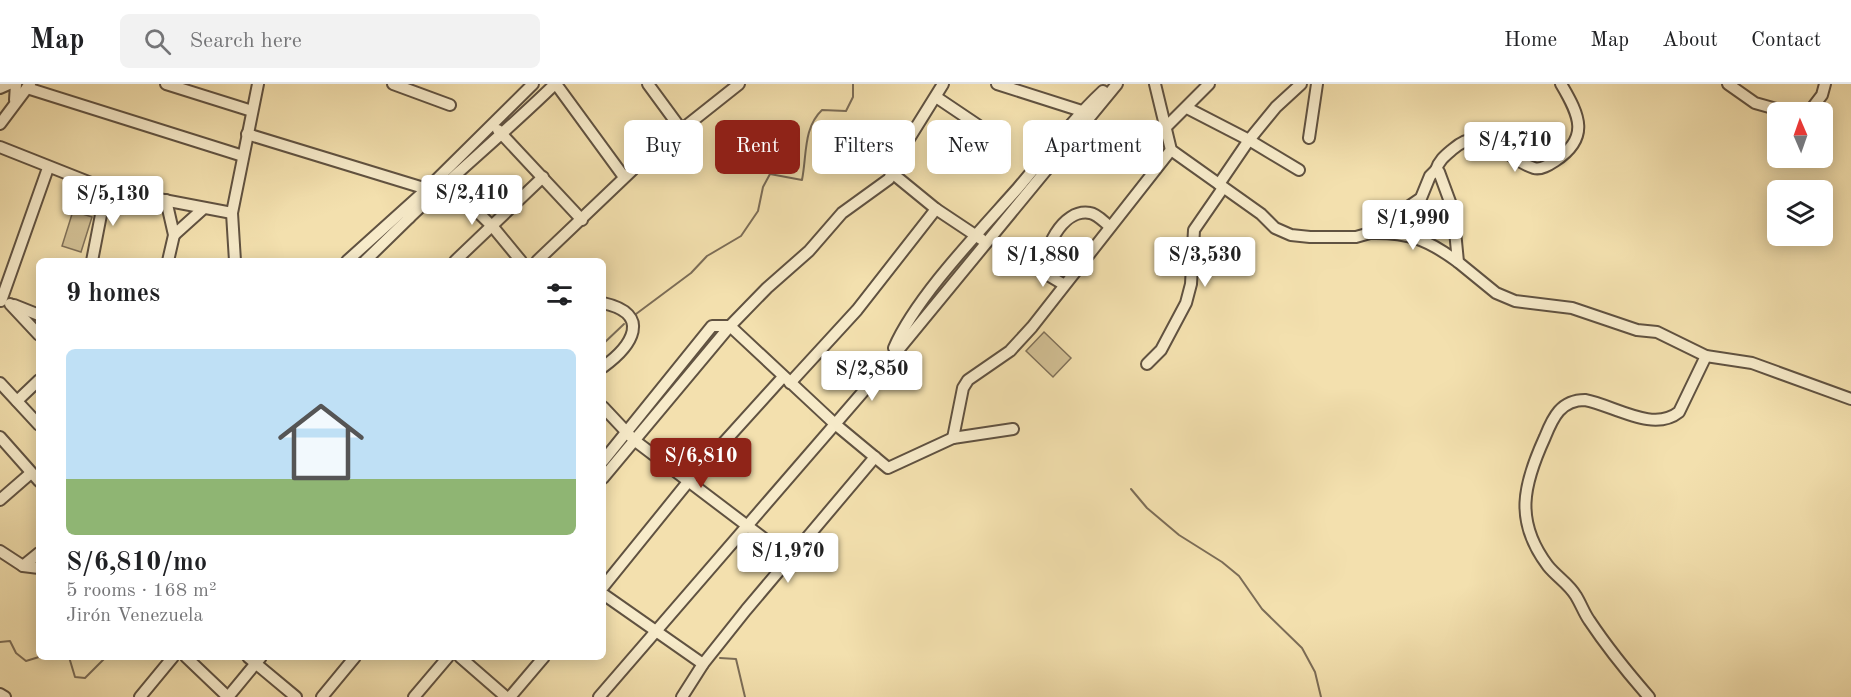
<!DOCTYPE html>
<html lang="en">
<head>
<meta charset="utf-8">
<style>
  body { margin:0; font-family:"Old Standard TT",serif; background:#f2f2f2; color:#202124; height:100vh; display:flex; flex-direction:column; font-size:22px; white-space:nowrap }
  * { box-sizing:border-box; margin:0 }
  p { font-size:20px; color:#757577 }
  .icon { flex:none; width:33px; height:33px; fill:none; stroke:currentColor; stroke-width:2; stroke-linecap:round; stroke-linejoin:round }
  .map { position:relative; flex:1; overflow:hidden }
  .sheet { position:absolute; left:36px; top:174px; width:570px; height:402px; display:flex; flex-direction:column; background:#fff; border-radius:9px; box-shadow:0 3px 15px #0003 }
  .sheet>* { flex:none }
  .banner { position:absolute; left:624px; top:36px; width:570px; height:54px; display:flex; gap:12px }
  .needle { width:39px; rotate:358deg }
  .fabs { position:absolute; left:1767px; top:18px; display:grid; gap:12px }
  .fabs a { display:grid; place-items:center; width:66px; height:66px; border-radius:9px; background:#fff; box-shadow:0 3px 15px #0003; font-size:30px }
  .price { position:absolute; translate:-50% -51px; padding:0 14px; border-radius:6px; background:#fff; color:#222; font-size:20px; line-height:39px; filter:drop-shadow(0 2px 3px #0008) }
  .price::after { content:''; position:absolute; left:50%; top:36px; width:18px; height:14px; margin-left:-9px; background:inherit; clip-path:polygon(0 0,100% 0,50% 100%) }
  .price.selected { background:#8f2418; color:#fff }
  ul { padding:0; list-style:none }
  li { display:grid; align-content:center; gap:12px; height:318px; padding:0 30px }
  li span { display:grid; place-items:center; height:186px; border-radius:9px; color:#555 }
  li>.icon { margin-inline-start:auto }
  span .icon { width:108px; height:108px; fill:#fffc; stroke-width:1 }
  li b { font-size:26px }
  h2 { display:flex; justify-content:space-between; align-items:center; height:72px; padding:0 30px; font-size:26px }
  .tag { padding:0 21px; border-radius:9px; background:#fff; box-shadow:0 3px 15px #0003; font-size:21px; line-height:54px }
  .tag.selected { background:#8f2418; color:#fff }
  header { display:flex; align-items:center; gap:36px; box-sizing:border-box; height:84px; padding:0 30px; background:#fff; border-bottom:2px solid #e0e0e0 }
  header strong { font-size:28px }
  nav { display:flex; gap:33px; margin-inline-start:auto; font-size:21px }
  .search { width:420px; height:54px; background:#f2f2f2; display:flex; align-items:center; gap:15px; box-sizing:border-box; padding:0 21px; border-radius:9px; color:#757577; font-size:22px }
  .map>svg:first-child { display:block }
  .grass { fill:#d2c095; stroke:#807159; stroke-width:1.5 }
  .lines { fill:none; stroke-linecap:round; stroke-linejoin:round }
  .stream { stroke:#7c6d57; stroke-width:2 }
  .minor-casing { stroke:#605241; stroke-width:14 }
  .minor { stroke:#f7ebca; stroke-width:10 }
</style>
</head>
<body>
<header>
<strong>Map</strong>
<div class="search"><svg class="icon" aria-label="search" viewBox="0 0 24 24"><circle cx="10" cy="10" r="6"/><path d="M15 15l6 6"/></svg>Search here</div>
<nav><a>Home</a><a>Map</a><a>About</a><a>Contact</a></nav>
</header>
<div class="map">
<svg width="1851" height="613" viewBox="0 0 1851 613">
  <rect width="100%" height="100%" fill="#f3e0ae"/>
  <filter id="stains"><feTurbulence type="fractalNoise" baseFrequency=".00333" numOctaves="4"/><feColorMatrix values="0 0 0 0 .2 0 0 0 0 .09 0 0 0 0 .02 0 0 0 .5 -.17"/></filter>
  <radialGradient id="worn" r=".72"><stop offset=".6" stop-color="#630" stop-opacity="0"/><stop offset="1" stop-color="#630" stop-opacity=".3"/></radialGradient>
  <g class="grass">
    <path d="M 73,127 L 92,133 L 81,168 L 62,162 Z"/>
    <path d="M 1044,248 L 1071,274 L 1053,293 L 1026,267 Z"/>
  </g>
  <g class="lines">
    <g class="stream">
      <path d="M 636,230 L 691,189 L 707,172 L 741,152 L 758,127 L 763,103 L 770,90 L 802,96 C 807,71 803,44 822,26 L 846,27 L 853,13 L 853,0"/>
      <path d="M 603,260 L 624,240"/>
      <path d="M 1131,405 L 1147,424 L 1179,451 L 1222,478 L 1239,492 L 1262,525 L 1302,564 L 1315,588 L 1321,613"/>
      <path d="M 0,558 L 10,557 L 16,569 L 26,577 L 39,573"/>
      <path d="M 69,573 L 75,593 L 85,594 L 106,573"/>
      <path d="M 720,574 L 736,575 L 745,613"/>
    </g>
    <defs>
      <g id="minor">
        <path d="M 166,0 L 252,27"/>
        <path d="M 393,0 L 450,21"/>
        <path d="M 556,0 L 624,93"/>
        <path d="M 648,0 L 681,45"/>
        <path d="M 997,0 L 1088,29"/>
        <path d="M 1155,0 L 1171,66 L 1261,130 L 1275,144 L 1291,151 L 1310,153 L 1356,153 L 1370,149 L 1421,114 L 1430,92 L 1436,86 L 1439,88 L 1453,126 L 1458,178 L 1496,209 L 1515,217 L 1572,224 L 1637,246 L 1657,248 L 1706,272 L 1752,279 L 1851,315"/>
        <path d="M 1728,0 L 1755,19 L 1787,28"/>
        <path d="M 0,4 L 9,0"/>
        <path d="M 27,4 L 243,72"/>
        <path d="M 936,13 L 985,46"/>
        <path d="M 15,16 L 16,0"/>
        <path d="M 1187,24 L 1249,56 L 1276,23 L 1301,0"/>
        <path d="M 1809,28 L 1822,11 L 1825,0"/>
        <path d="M 0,40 L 30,0"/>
        <path d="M 1164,45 L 1209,0"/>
        <path d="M 498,46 L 582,136"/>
        <path d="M 247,50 L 427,105"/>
        <path d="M 1309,54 L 1317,0"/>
        <path d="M 0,63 L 106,105 L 232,129"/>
        <path d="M 1436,86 C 1439,76 1446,71 1453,65 C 1485,37 1504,75 1534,84 C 1541,86 1549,81 1555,77 C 1590,54 1580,32 1561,0"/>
        <path d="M 892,89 L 936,125 L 981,155"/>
        <path d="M 443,94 L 493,143 L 521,177"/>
        <path d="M 1219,100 L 1249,56 L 1299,86"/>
        <path d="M 166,116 L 174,151 L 168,177"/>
        <path d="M 409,134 C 457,88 508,46 555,0"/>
        <path d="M 1370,149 C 1408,148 1427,155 1458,178"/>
        <path d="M 174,151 L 204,124"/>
        <path d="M 92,177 L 106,105"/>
        <path d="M 235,177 L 232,129 L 258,0"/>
        <path d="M 347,177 L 427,105 L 533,0"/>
        <path d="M 365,177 L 409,134 L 406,128"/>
        <path d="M 455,177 L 543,93"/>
        <path d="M 537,177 L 642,77 L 739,0"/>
        <path d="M 1063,200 L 1046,190 C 1041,168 1062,124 1090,129 C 1097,130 1103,137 1109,142"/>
        <path d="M 1,217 L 48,84"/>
        <path d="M 603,219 C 653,230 632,262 603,283"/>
        <path d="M 10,220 L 39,251"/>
        <path d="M 14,221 L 39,231"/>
        <path d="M 894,264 C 916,213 980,147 1018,104 C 1046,71 1072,36 1103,7"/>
        <path d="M 1147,280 L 1161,266 L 1186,219 L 1191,200 L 1194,146 L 1223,104"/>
        <path d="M 0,299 L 39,341"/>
        <path d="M 790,299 L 857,226 L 936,125"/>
        <path d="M 17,317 L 39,296"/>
        <path d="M 603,323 L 634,356 L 791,475"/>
        <path d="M 0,353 L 39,397"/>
        <path d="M 953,354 L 963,304 L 968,296 L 1010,267 L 1032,243 L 1171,66"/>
        <path d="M 603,377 L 712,242 L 730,242 L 835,340 L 888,384 L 953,354 L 1013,345"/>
        <path d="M 603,394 L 730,242 L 767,204 L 809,167 L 842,129 L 889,95 L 902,66 L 943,0"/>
        <path d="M 0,416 L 31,389"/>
        <path d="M 0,467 L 23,482 L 39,484"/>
        <path d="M 23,482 L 39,469"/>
        <path d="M 603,503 L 688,398 L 783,293"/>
        <path d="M 603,510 L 703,580"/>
        <path d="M 186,573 L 228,613"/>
        <path d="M 248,573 L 296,613"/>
        <path d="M 460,573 L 506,613"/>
        <path d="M 0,610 L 5,613"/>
        <path d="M 140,613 L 173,573"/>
        <path d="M 228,613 L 261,573"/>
        <path d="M 322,613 L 355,573"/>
        <path d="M 414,613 L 448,573"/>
        <path d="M 510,613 L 544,573"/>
        <path d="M 599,613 L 881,287 L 1117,0"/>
        <path d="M 682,613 L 703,580 L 746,526 L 875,373"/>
        <path d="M 1649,613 C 1628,589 1607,563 1589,536 C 1584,529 1581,520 1576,512 C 1569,500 1557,493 1548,482 C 1514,437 1523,401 1545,353 C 1553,333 1561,316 1585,316 C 1613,321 1653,349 1679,328 L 1706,272"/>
      </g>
    </defs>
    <use href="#minor" class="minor-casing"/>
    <use href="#minor" class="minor"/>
  </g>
  <rect width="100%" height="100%" filter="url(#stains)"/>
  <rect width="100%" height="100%" fill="url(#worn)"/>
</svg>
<div class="fabs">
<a><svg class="needle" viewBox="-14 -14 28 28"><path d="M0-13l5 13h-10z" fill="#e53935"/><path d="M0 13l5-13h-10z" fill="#757577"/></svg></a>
<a><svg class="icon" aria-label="layers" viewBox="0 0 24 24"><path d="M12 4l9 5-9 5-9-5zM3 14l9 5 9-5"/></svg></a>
</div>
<b class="price" style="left:1515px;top:89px">S/4,710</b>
<b class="price" style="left:472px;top:142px">S/2,410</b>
<b class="price" style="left:113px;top:143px">S/5,130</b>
<b class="price" style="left:1413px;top:167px">S/1,990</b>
<b class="price" style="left:1043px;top:204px">S/1,880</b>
<b class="price" style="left:1205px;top:204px">S/3,530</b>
<b class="price" style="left:872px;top:318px">S/2,850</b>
<b class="price selected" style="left:701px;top:405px">S/6,810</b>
<b class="price" style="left:788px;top:500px">S/1,970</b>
<div class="banner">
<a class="tag">Buy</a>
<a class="tag selected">Rent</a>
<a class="tag">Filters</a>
<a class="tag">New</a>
<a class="tag">Apartment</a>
</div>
<section class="sheet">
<h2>9 homes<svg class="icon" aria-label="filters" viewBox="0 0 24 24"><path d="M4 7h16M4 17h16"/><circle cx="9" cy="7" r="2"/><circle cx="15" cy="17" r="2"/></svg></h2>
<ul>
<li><span style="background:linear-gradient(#bfe0f5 70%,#8fb573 0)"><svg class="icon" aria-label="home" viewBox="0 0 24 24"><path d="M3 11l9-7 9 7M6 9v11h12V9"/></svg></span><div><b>S/6,810/mo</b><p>5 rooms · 168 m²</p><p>Jirón Venezuela</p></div></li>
</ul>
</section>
</div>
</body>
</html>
